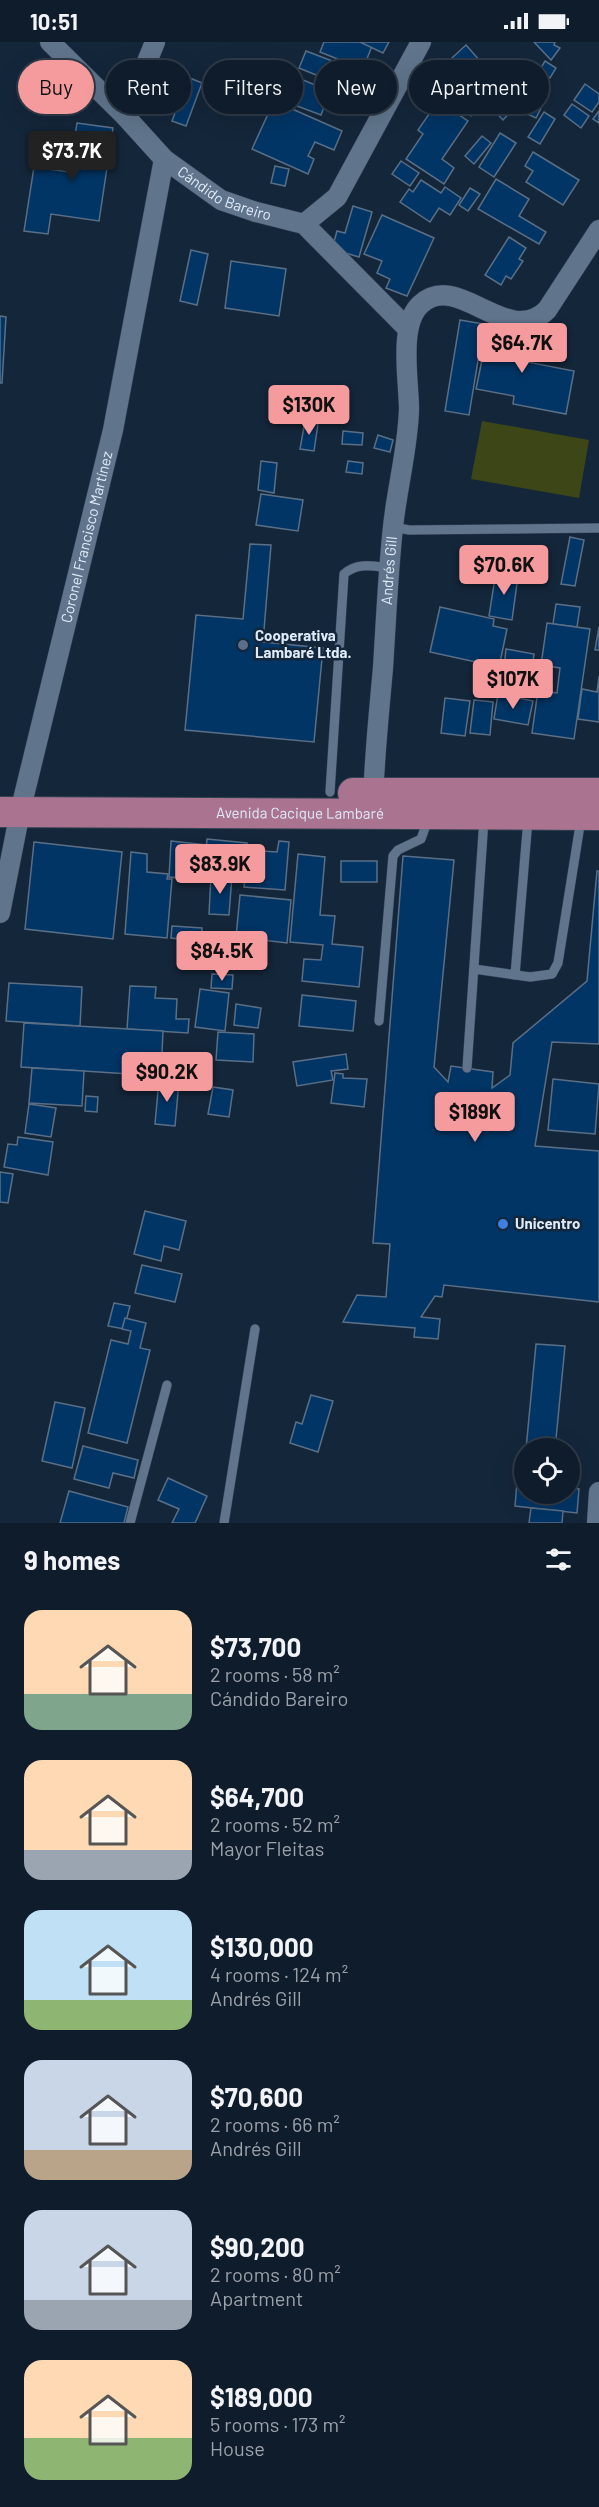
<!DOCTYPE html>
<html lang="en">
<head>
<meta charset="utf-8">
<style>
  body { margin:0; font-family:Barlow,sans-serif; background:#182534; color:#f1f3f6; height:100vh; display:flex; flex-direction:column; font-size:22px; white-space:nowrap }
  * { box-sizing:border-box; margin:0 }
  p { font-size:20px; color:#9ba1a9 }
  .icon { flex:none; width:33px; height:33px; fill:none; stroke:currentColor; stroke-width:2; stroke-linecap:round; stroke-linejoin:round }
  .map { position:relative; height:1481px; overflow:hidden }
  .drawer { display:flex; flex-direction:column; background:#0f1c2c; flex:1 }
  .drawer>* { flex:none }
  .top-card { position:absolute; left:18px; top:18px; width:564px; height:54px; display:flex; gap:12px }
  .fabs { position:absolute; left:514px; top:1396px; display:grid; gap:12px }
  .fabs a { display:grid; place-items:center; width:66px; height:66px; border-radius:50%; background:#0f1c2c; box-shadow:0 6px 24px #0002,0 0 0 2px #2f3a48; font-size:30px }
  .price { position:absolute; translate:-50% -51px; padding:0 14px; border-radius:6px; background:#f59b9e; color:#111; font-size:20px; line-height:39px; filter:drop-shadow(0 2px 3px #0008) }
  .price::after { content:''; position:absolute; left:50%; top:36px; width:18px; height:14px; margin-left:-9px; background:inherit; clip-path:polygon(0 0,100% 0,50% 100%) }
  .price.current { background:#222; color:#fff }
  ul { padding:0; list-style:none }
  li { display:flex; align-items:center; gap:18px; height:150px; padding:0 24px }
  li span { display:grid; place-items:center; flex:none; width:168px; height:120px; border-radius:18px; color:#555 }
  li>.icon { margin-inline-start:auto }
  span .icon { width:72px; height:72px; fill:#fffc; stroke-width:1 }
  li b { font-size:26px }
  h2 { display:flex; justify-content:space-between; align-items:center; height:72px; padding:0 24px; font-size:26px }
  .tag { padding:0 21px; border-radius:27px; background:#0f1c2c; box-shadow:0 6px 24px #0002,0 0 0 2px #2f3a48; font-size:21px; line-height:54px }
  .tag.current { background:#f59b9e; color:#111 }
  .status { display:flex; justify-content:space-between; align-items:center; height:42px; padding:0 30px; background:#0f1c2c; direction:ltr }
  .status svg { height:16px; fill:currentColor }
  .map>svg:first-child { display:block }
  .green { fill:#3c4617 }
  .building { fill:#003565; stroke:#5a6f86; stroke-width:1.5 }
  .lines { fill:none; stroke-linecap:round; stroke-linejoin:round }
  .service-casing { stroke:#364354; stroke-width:10 }
  .minor-casing { stroke:#364354; stroke-width:21 }
  .primary-casing { stroke:#364354; stroke-width:32 }
  .service { stroke:#60758c; stroke-width:9 }
  .minor { stroke:#60758c; stroke-width:20 }
  .primary { stroke:#aa7490; stroke-width:30 }
  .service-dot { fill:#5c6f8a; stroke:#14263a; stroke-width:2 }
  .shop-dot { fill:#3f7fe0; stroke:#14263a; stroke-width:2 }
  .labels { text-anchor:middle; stroke-width:5; stroke-linejoin:round; paint-order:stroke }
  .street-label { font-size:15px; fill:#dfebf9; stroke:#14263a }
  .poi-label { font-size:15px; font-weight:bold; fill:#dfebf9; stroke:#14263a; text-anchor:start }
</style>
</head>
<body>
<div class="status"><b>10:51</b><svg viewBox="0 0 49 12"><path d="M0 12V9h3v3zM5 12V6h3v6zM10 12V3h3v9zM15 12V0h3v12zM26 1h20v11H26zM47 4h2v5h-2z"/></svg></div>
<div class="map">
<svg width="599" height="1481" viewBox="0 0 599 1481">
  <rect width="100%" height="100%" fill="#14263a"/>
  <path class="green" d="M 482,379 L 589,398 L 579,456 L 471,437 Z"/>
  <g class="building">
    <path d="M 324,0 L 362,0 L 372,4 L 363,27 L 320,10 Z"/>
    <path d="M 360,0 L 389,0 L 383,11 Z"/>
    <path d="M 534,0 L 555,0 L 554,3 L 560,6 L 551,18 Z"/>
    <path d="M 466,3 L 518,62 L 503,78 L 462,35 L 455,42 L 440,27 Z"/>
    <path d="M 306,9 L 369,33 L 359,56 L 324,42 L 326,37 L 299,26 Z"/>
    <path d="M 545,19 L 556,26 L 550,36 L 539,29 Z"/>
    <path d="M 170,28 L 202,41 L 186,84 L 172,79 L 178,63 L 159,56 Z"/>
    <path d="M 286,31 L 330,49 L 321,73 L 276,56 Z"/>
    <path d="M 585,42 L 599,52 L 599,60 L 592,70 L 574,58 Z"/>
    <path d="M 528,44 L 547,54 L 536,76 L 517,67 Z"/>
    <path d="M 472,52 L 483,62 L 471,74 L 461,63 Z"/>
    <path d="M 274,59 L 342,89 L 334,108 L 315,100 L 308,114 L 314,117 L 308,132 L 252,107 Z"/>
    <path d="M 438,59 L 468,79 L 442,117 L 454,126 L 444,142 L 406,117 L 423,92 L 418,88 Z"/>
    <path d="M 572,62 L 589,74 L 581,86 L 564,73 Z"/>
    <path d="M 599,69 L 599,81 L 593,77 Z"/>
    <path d="M 544,70 L 555,77 L 540,102 L 528,95 Z"/>
    <path d="M 77,81 L 113,86 L 99,179 L 51,172 L 48,192 L 24,189 L 34,125 L 69,130 Z"/>
    <path d="M 500,91 L 516,101 L 494,135 L 479,125 Z"/>
    <path d="M 482,94 L 491,101 L 474,122 L 465,114 Z"/>
    <path d="M 533,110 L 579,138 L 563,163 L 526,140 L 533,129 L 525,124 Z"/>
    <path d="M 401,119 L 419,131 L 410,144 L 392,132 Z"/>
    <path d="M 275,124 L 289,127 L 285,144 L 271,141 Z"/>
    <path d="M 496,137 L 529,157 L 519,174 L 546,190 L 539,202 L 478,167 Z"/>
    <path d="M 421,138 L 441,151 L 445,145 L 461,156 L 450,173 L 439,166 L 430,180 L 400,160 L 409,147 L 413,150 Z"/>
    <path d="M 470,146 L 480,152 L 468,169 L 459,163 Z"/>
    <path d="M 353,164 L 372,170 L 359,215 L 332,207 L 337,189 L 345,191 Z"/>
    <path d="M 382,173 L 434,196 L 407,254 L 386,246 L 390,237 L 377,231 L 382,219 L 364,212 Z"/>
    <path d="M 509,195 L 526,206 L 519,217 L 523,219 L 511,237 L 506,234 L 501,243 L 485,233 Z"/>
    <path d="M 191,208 L 208,212 L 197,263 L 180,259 Z"/>
    <path d="M 231,219 L 286,227 L 279,274 L 225,266 Z"/>
    <path d="M 0,274 L 6,275 L 2,341 L 0,341 Z"/>
    <path d="M 460,278 L 484,282 L 469,373 L 445,369 Z"/>
    <path d="M 489,284 L 527,291 L 522,319 L 574,329 L 566,372 L 513,362 L 514,354 L 476,347 Z"/>
    <path d="M 305,379 L 318,382 L 314,409 L 300,407 Z"/>
    <path d="M 343,389 L 363,391 L 362,403 L 342,402 Z"/>
    <path d="M 378,393 L 393,398 L 390,410 L 374,406 Z"/>
    <path d="M 261,419 L 277,421 L 274,451 L 258,448 Z"/>
    <path d="M 348,419 L 363,421 L 362,432 L 346,430 Z"/>
    <path d="M 261,452 L 303,458 L 298,489 L 256,483 Z"/>
    <path d="M 570,495 L 584,498 L 575,544 L 561,542 Z"/>
    <path d="M 250,502 L 271,503 L 263,600 L 323,606 L 314,700 L 185,688 L 196,573 L 243,577 Z"/>
    <path d="M 496,530 L 518,534 L 512,578 L 489,574 Z"/>
    <path d="M 556,562 L 580,565 L 577,585 L 553,582 Z"/>
    <path d="M 440,565 L 494,577 L 493,584 L 507,587 L 499,625 L 430,610 Z"/>
    <path d="M 547,581 L 590,587 L 574,697 L 532,691 L 538,648 L 557,651 L 560,626 L 541,623 Z"/>
    <path d="M 599,585 L 599,608 L 595,608 Z"/>
    <path d="M 506,607 L 534,612 L 531,632 L 540,633 L 538,650 L 502,645 Z"/>
    <path d="M 599,634 L 599,680 L 578,677 L 582,647 L 597,650 Z"/>
    <path d="M 499,645 L 520,649 L 519,655 L 498,651 Z"/>
    <path d="M 498,652 L 533,659 L 528,683 L 494,677 Z"/>
    <path d="M 445,656 L 470,659 L 465,694 L 441,691 Z"/>
    <path d="M 474,658 L 493,660 L 490,693 L 470,691 Z"/>
    <path d="M 207,797 L 247,801 L 245,832 L 204,828 Z"/>
    <path d="M 171,799 L 206,803 L 203,838 L 169,835 Z"/>
    <path d="M 279,799 L 289,800 L 285,848 L 244,845 L 247,808 L 277,810 Z"/>
    <path d="M 34,800 L 122,810 L 113,897 L 25,887 Z"/>
    <path d="M 131,810 L 147,812 L 147,830 L 168,832 L 167,837 L 172,837 L 167,896 L 125,892 Z"/>
    <path d="M 298,812 L 325,815 L 320,873 L 335,874 L 332,902 L 363,905 L 359,945 L 302,939 L 304,917 L 321,918 L 323,903 L 290,900 Z"/>
    <path d="M 403,814 L 454,818 L 434,1025 L 448,1040 L 451,1024 L 493,1030 L 492,1046 L 510,1033 L 513,1001 L 587,939 L 597,829 L 599,829 L 599,1002 L 552,1000 L 535,1104 L 599,1109 L 599,1260 L 444,1243 L 442,1255 L 435,1254 L 421,1275 L 440,1277 L 438,1297 L 414,1295 L 415,1286 L 343,1280 L 357,1253 L 386,1255 L 390,1202 L 373,1201 Z"/>
    <rect x="341" y="819" width="36" height="21"/>
    <path d="M 211,833 L 232,834 L 229,873 L 209,872 Z"/>
    <path d="M 240,853 L 291,858 L 287,901 L 236,895 Z"/>
    <path d="M 172,884 L 202,886 L 202,899 L 171,896 Z"/>
    <path d="M 212,932 L 233,933 L 232,947 L 211,946 Z"/>
    <path d="M 9,941 L 82,945 L 80,984 L 6,979 Z"/>
    <path d="M 130,944 L 156,945 L 155,956 L 177,957 L 176,977 L 189,977 L 188,991 L 127,987 Z"/>
    <path d="M 200,947 L 229,951 L 225,989 L 195,985 Z"/>
    <path d="M 302,953 L 356,959 L 353,989 L 299,984 Z"/>
    <path d="M 236,962 L 261,966 L 258,986 L 234,983 Z"/>
    <path d="M 24,981 L 163,989 L 161,1034 L 21,1025 Z"/>
    <path d="M 218,990 L 254,992 L 253,1020 L 216,1018 Z"/>
    <path d="M 346,1012 L 348,1027 L 331,1029 L 333,1038 L 297,1044 L 293,1020 Z"/>
    <path d="M 32,1026 L 84,1029 L 82,1064 L 29,1061 Z"/>
    <path d="M 335,1031 L 343,1032 L 343,1036 L 367,1037 L 364,1065 L 331,1061 Z"/>
    <path d="M 553,1037 L 599,1042 L 595,1092 L 548,1088 Z"/>
    <path d="M 159,1038 L 179,1040 L 175,1084 L 155,1082 Z"/>
    <path d="M 213,1045 L 233,1048 L 229,1075 L 208,1072 Z"/>
    <path d="M 86,1054 L 98,1055 L 97,1070 L 85,1069 Z"/>
    <path d="M 29,1062 L 56,1066 L 51,1095 L 25,1091 Z"/>
    <path d="M 18,1095 L 53,1100 L 48,1133 L 4,1125 L 8,1102 L 17,1103 Z"/>
    <path d="M 0,1130 L 13,1132 L 8,1161 L 0,1160 Z"/>
    <path d="M 145,1169 L 186,1179 L 179,1208 L 164,1204 L 161,1219 L 134,1212 Z"/>
    <path d="M 142,1223 L 182,1232 L 175,1260 L 135,1251 Z"/>
    <path d="M 114,1261 L 130,1264 L 124,1287 L 108,1284 Z"/>
    <path d="M 125,1276 L 146,1281 L 140,1306 L 150,1308 L 127,1401 L 88,1391 L 111,1298 L 128,1302 L 131,1289 L 122,1287 Z"/>
    <path d="M 536,1302 L 565,1304 L 555,1407 L 526,1407 Z"/>
    <path d="M 311,1353 L 333,1359 L 318,1410 L 290,1401 L 296,1380 L 302,1382 Z"/>
    <path d="M 55,1360 L 85,1366 L 72,1426 L 42,1419 Z"/>
    <path d="M 83,1404 L 138,1418 L 134,1436 L 113,1431 L 109,1446 L 74,1437 Z"/>
    <path d="M 168,1436 L 207,1454 L 195,1481 L 172,1481 L 179,1467 L 158,1458 Z"/>
    <path d="M 517,1440 L 525,1441 L 525,1452 L 570,1452 L 570,1446 L 579,1447 L 577,1471 L 515,1464 Z"/>
    <path d="M 69,1449 L 128,1465 L 124,1481 L 60,1481 Z"/>
    <path d="M 531,1466 L 563,1469 L 562,1481 L 529,1481 Z"/>
  </g>
  <g class="lines">
    <defs>
      <g id="service">
        <path d="M 393,485 L 409,488 L 599,486"/>
        <path d="M 330,750 L 344,532 C 357,520 372,524 389,526"/>
        <path d="M 474,927 L 530,935 L 552,932 L 558,921 L 581,777"/>
        <path d="M 515,933 L 528,777"/>
        <path d="M 379,979 L 393,814 L 398,808 L 421,797 L 429,775"/>
        <path d="M 467,1026 L 484,777"/>
        <path d="M 130,1481 L 167,1343"/>
        <path d="M 224,1481 L 255,1287"/>
      </g>
      <g id="minor">
        <path id="s1" d="M 50,0 L 125,74 L 164,117 L 221,158 L 256,170 L 304,182 L 407,286"/>
        <path d="M 125,74 L 155,0"/>
        <path d="M 304,182 L 337,155 L 421,0"/>
        <path id="s2" d="M 373,762 C 374,717 379,671 383,626 C 386,579 388,531 393,485 C 397,446 408,406 409,367 C 409,339 398,282 421,262 C 458,228 507,307 547,268 L 599,188"/>
        <path id="s3" d="M 0,871 L 20,770 L 113,388 L 164,117"/>
        <path d="M 597,1481 L 599,1450"/>
      </g>
      <g id="primary">
        <path d="M 353,751 L 599,751"/>
        <path id="s4" d="M 0,770 L 599,773"/>
      </g>
    </defs>
    <use href="#service" class="service-casing"/>
    <use href="#minor" class="minor-casing"/>
    <use href="#primary" class="primary-casing"/>
    <use href="#service" class="service"/>
    <use href="#minor" class="minor"/>
    <use href="#primary" class="primary"/>
  </g>
  <circle class="service-dot" cx="243" cy="603" r="6"/>
  <circle class="shop-dot" cx="503" cy="1182" r="6"/>
  <g class="labels">
    <g class="street-label">
      <text dy="5" stroke="none"><textPath href="#s1" startOffset="234">Cándido Bareiro</textPath></text>
      <text dy="5" stroke="none"><textPath href="#s3" startOffset="386">Coronel Francisco Martínez</textPath></text>
      <text dy="5" stroke="none"><textPath href="#s2" startOffset="234">Andrés Gill</textPath></text>
      <text dy="5" stroke="none"><textPath href="#s4" startOffset="300">Avenida Cacique Lambaré</textPath></text>
    </g>
    <g class="poi-label">
      <text x="255" y="599">Cooperativa<tspan x="255" dy="17">Lambaré Ltda.</tspan></text>
      <text x="515" y="1187">Unicentro</text>
    </g>
  </g>
</svg>
<div class="fabs">
<a><svg class="icon" aria-label="locate" viewBox="0 0 24 24"><circle cx="12" cy="12" r="6"/><path d="M12 2v4M12 18v4M2 12h4M18 12h4"/></svg></a>
</div>
<b class="price current" style="left:72px;top:140px">$73.7K</b>
<b class="price" style="left:522px;top:332px">$64.7K</b>
<b class="price" style="left:309px;top:394px">$130K</b>
<b class="price" style="left:504px;top:554px">$70.6K</b>
<b class="price" style="left:513px;top:668px">$107K</b>
<b class="price" style="left:220px;top:853px">$83.9K</b>
<b class="price" style="left:222px;top:940px">$84.5K</b>
<b class="price" style="left:167px;top:1061px">$90.2K</b>
<b class="price" style="left:475px;top:1101px">$189K</b>
<div class="top-card">
<a class="tag current">Buy</a>
<a class="tag">Rent</a>
<a class="tag">Filters</a>
<a class="tag">New</a>
<a class="tag">Apartment</a>
</div>
</div>
<section class="drawer">
<h2>9 homes<svg class="icon" aria-label="filters" viewBox="0 0 24 24"><path d="M4 7h16M4 17h16"/><circle cx="9" cy="7" r="2"/><circle cx="15" cy="17" r="2"/></svg></h2>
<ul>
<li><span style="background:linear-gradient(#ffd9b3 70%,#7fa58c 0)"><svg class="icon" aria-label="home" viewBox="0 0 24 24"><path d="M3 11l9-7 9 7M6 9v11h12V9"/></svg></span><div><b>$73,700</b><p>2 rooms · 58 m²</p><p>Cándido Bareiro</p></div></li>
<li><span style="background:linear-gradient(#ffd9b3 75%,#9aa5b1 0)"><svg class="icon" aria-label="home" viewBox="0 0 24 24"><path d="M3 11l9-7 9 7M6 9v11h12V9"/></svg></span><div><b>$64,700</b><p>2 rooms · 52 m²</p><p>Mayor Fleitas</p></div></li>
<li><span style="background:linear-gradient(#bfe0f5 75%,#8fb573 0)"><svg class="icon" aria-label="home" viewBox="0 0 24 24"><path d="M3 11l9-7 9 7M6 9v11h12V9"/></svg></span><div><b>$130,000</b><p>4 rooms · 124 m²</p><p>Andrés Gill</p></div></li>
<li><span style="background:linear-gradient(#c9d6e8 75%,#b9a48a 0)"><svg class="icon" aria-label="home" viewBox="0 0 24 24"><path d="M3 11l9-7 9 7M6 9v11h12V9"/></svg></span><div><b>$70,600</b><p>2 rooms · 66 m²</p><p>Andrés Gill</p></div></li>
<li><span style="background:linear-gradient(#c9d6e8 75%,#9aa5b1 0)"><svg class="icon" aria-label="home" viewBox="0 0 24 24"><path d="M3 11l9-7 9 7M6 9v11h12V9"/></svg></span><div><b>$90,200</b><p>2 rooms · 80 m²</p><p>Apartment</p></div></li>
<li><span style="background:linear-gradient(#ffd9b3 65%,#8fb573 0)"><svg class="icon" aria-label="home" viewBox="0 0 24 24"><path d="M3 11l9-7 9 7M6 9v11h12V9"/></svg></span><div><b>$189,000</b><p>5 rooms · 173 m²</p><p>House</p></div></li>
</ul>
</section>
</body>
</html>
